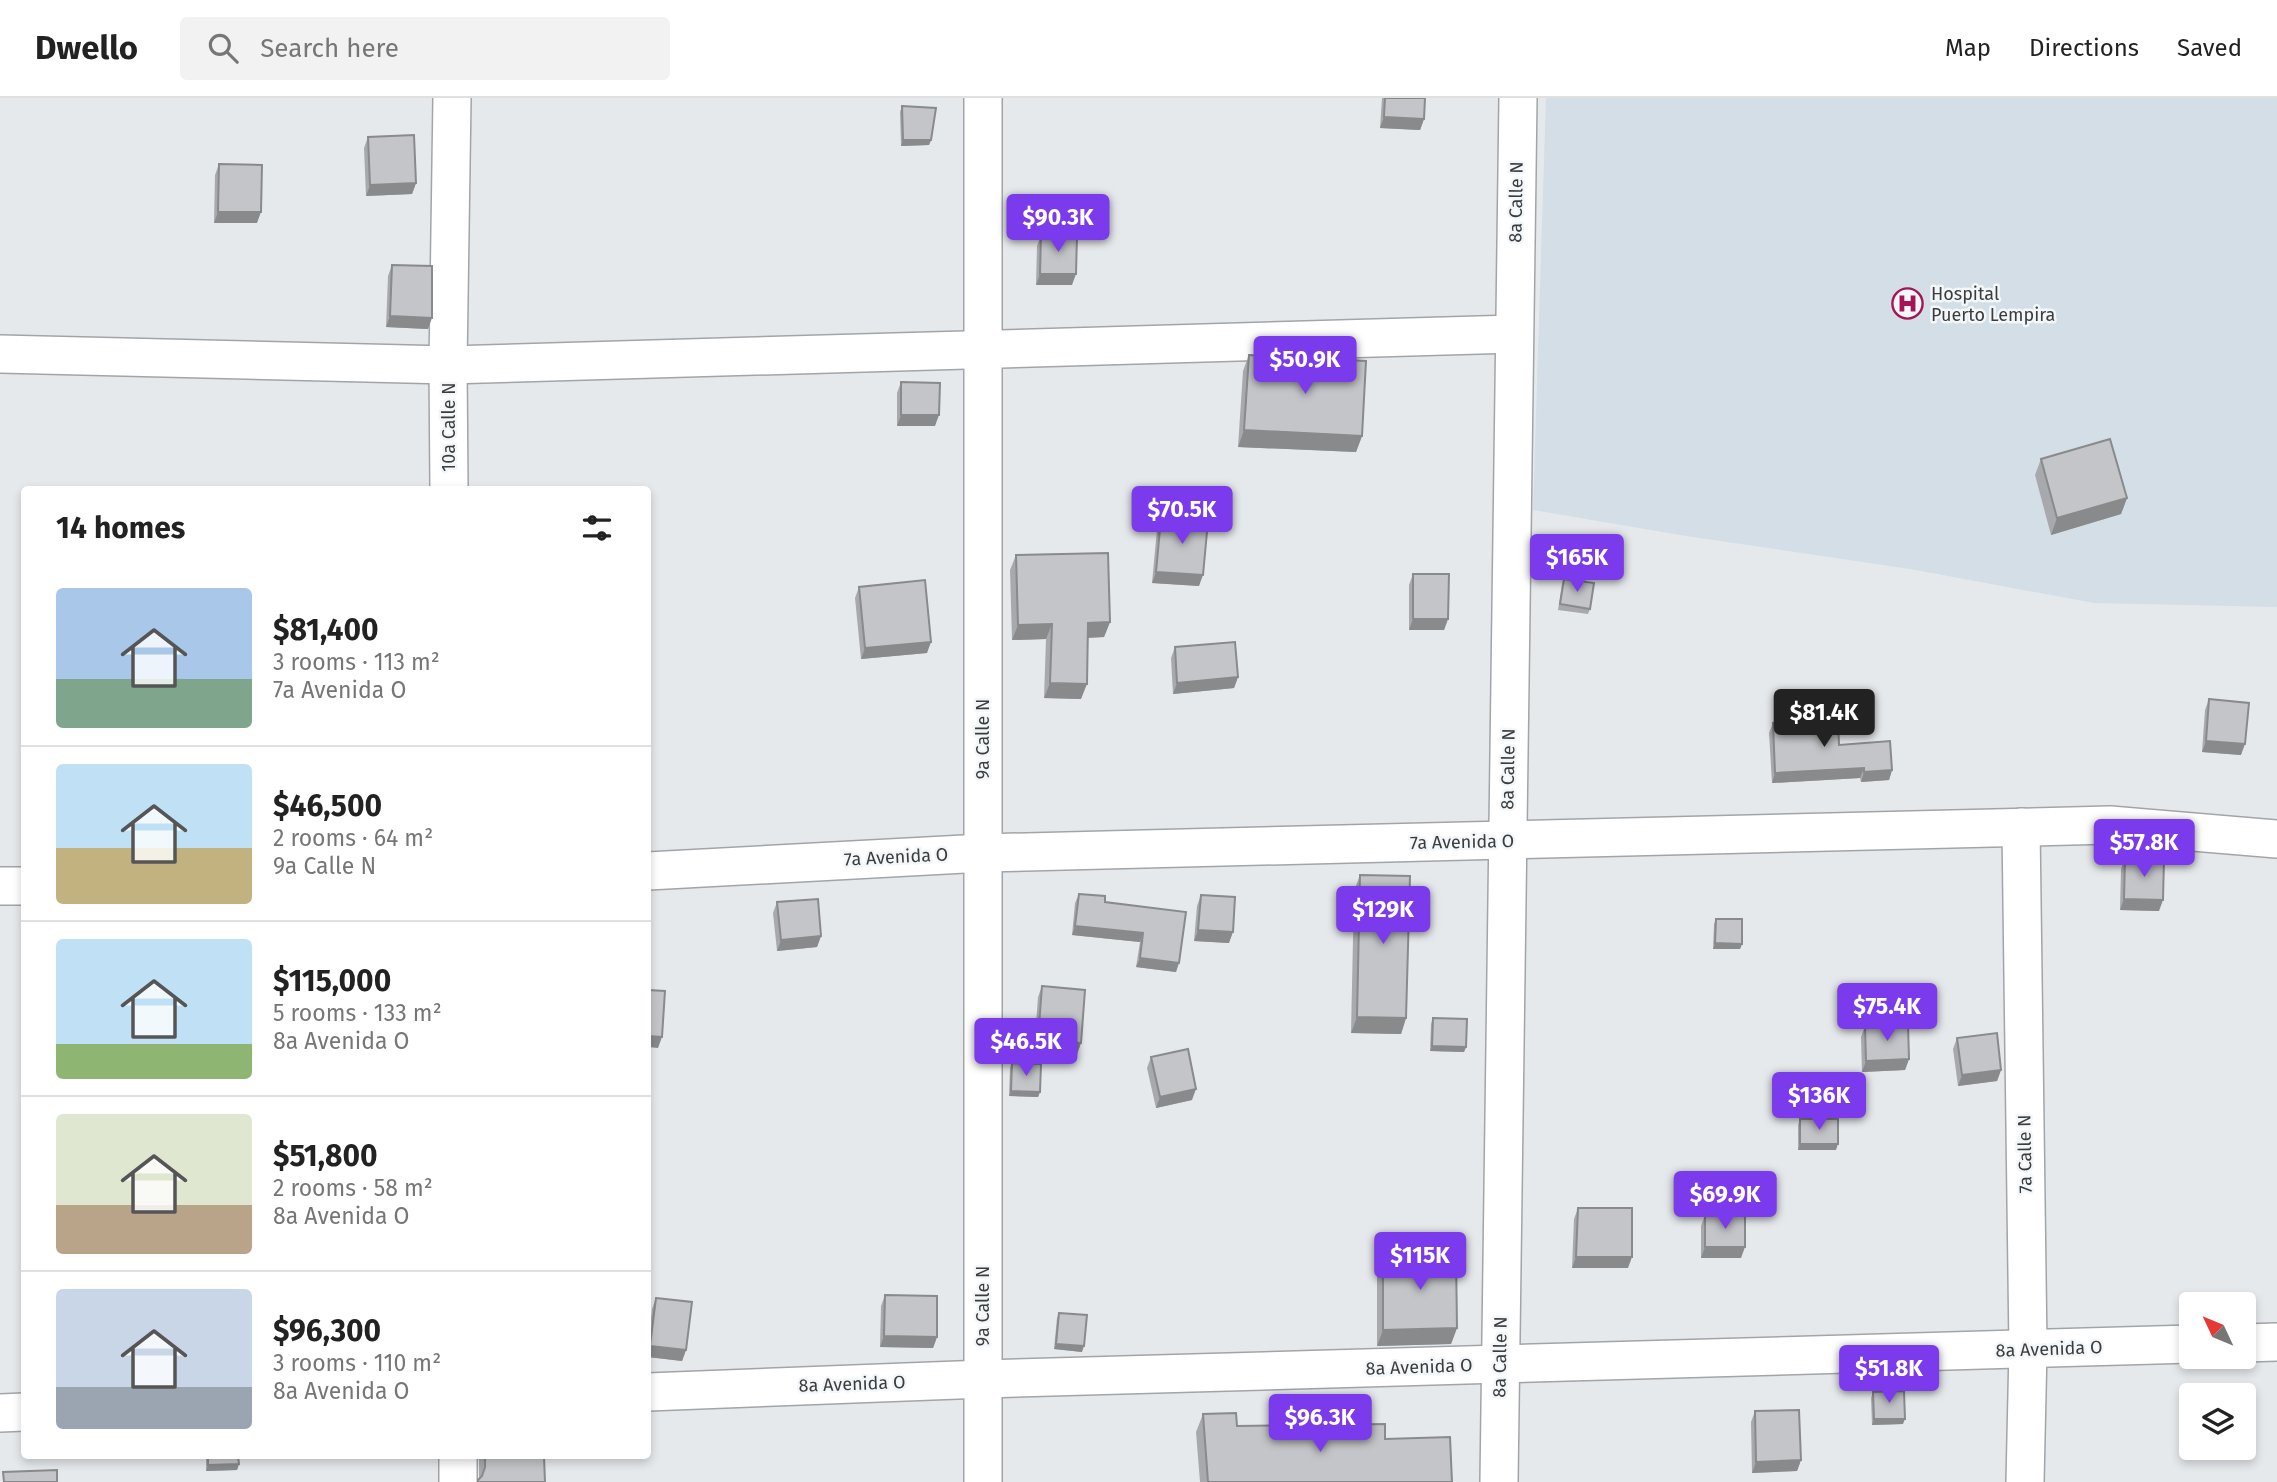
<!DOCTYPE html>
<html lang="en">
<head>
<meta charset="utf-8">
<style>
  body { margin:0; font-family:"Fira Sans",sans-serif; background:#f2f2f2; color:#222; height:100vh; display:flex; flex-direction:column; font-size:26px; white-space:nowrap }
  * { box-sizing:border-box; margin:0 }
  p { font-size:23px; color:#767676 }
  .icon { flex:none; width:38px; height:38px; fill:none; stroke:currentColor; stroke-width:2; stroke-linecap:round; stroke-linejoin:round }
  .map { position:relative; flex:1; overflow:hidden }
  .sheet { position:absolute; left:21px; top:388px; width:630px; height:973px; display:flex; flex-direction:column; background:#fff; border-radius:7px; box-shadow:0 4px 10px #0003 }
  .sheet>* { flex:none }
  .needle { width:46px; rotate:314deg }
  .controls { position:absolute; left:2179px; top:1194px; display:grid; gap:14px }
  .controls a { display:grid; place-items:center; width:77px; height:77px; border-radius:7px; background:#fff; box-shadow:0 4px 10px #0003; font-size:35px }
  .price { position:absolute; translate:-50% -60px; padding:0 16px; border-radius:7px; background:#7c3aed; color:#fff; font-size:23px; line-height:46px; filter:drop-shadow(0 2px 4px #0008) }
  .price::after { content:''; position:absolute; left:50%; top:42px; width:21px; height:16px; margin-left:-10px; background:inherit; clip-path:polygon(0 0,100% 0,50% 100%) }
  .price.active { background:#222; color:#fff }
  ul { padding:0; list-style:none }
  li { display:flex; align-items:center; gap:21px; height:175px; padding:0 35px }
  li+li { border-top:2px solid #e0e0e0 }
  li span { display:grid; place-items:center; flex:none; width:196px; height:140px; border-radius:7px; color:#555 }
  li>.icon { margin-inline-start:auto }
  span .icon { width:84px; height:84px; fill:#fffc; stroke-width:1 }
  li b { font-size:30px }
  h2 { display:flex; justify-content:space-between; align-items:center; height:84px; padding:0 35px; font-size:30px }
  header { display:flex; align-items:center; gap:42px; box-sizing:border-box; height:98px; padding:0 35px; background:#fff; border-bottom:2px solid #e0e0e0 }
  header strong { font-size:33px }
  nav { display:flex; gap:38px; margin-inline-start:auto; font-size:24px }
  .search { width:490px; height:63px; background:#f2f2f2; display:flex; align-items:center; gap:18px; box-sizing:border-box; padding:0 24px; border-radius:7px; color:#767676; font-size:26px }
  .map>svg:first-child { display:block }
  .built { fill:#d4dee6 }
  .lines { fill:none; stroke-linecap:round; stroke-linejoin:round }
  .minor-casing { stroke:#a2a5a8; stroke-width:40 }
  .minor { stroke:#fff; stroke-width:37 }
  .wall { fill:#a8a9ac }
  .shaded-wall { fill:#888a8c }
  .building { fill:#c3c5c8; stroke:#888a8c; stroke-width:2 }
  .labels { text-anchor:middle; stroke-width:5; stroke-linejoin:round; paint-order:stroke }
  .street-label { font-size:18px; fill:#3b3c3d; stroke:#f3f7f9 }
  .poi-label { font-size:18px; fill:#3b3c3d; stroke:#f3f7f9; text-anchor:start }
</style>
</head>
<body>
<header>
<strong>Dwello</strong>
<div class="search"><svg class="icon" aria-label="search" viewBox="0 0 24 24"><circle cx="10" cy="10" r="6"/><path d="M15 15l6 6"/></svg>Search here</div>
<nav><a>Map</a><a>Directions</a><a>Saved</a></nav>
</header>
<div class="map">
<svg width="2277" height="1384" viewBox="0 0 2277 1384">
  <rect width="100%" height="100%" fill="#e6e9ec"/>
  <path class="built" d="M 1546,0 L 2277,0 L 2277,509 L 2094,505 L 1910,471 L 1686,438 L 1533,412 Z"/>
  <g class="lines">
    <defs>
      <g id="minor">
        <path d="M 0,256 L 448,267 L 1514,236"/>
        <path d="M 449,392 L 448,267 L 452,0"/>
        <path d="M 2021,729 L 2028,1251 L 2025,1384"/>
        <path d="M 648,773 L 983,755 L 2110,727 L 2277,741"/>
        <path d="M 0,788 L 24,788"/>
        <path d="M 2244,1245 L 2277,1244"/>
        <path d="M 648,1294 L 984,1281 L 2191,1246"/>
        <path d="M 0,1315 L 24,1314"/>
        <path d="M 458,1384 L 458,1358"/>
        <path d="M 983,1384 L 983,0"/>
        <path d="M 1499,1384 L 1518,0"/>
      </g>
    </defs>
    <use href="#minor" class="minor-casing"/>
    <use href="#minor" class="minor"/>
  </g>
  <g class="wall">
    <path d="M 1382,0 L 1425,0 L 1424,21 L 1420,32 L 1380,30 Z"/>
    <path d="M 902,8 L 931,42 L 929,47 L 901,48 L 900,14 Z"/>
    <path d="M 368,39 L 416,85 L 412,96 L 366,98 L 364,50 Z"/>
    <path d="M 219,66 L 257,125 L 214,125 L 215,77 Z"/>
    <path d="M 1041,137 L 1072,187 L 1036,187 L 1037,148 Z"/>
    <path d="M 392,167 L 428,231 L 386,229 L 388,178 Z"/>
    <path d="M 1249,257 L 1362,338 L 1356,354 L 1238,349 L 1243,273 Z"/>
    <path d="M 901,284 L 935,328 L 897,328 L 897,295 Z"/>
    <path d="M 2041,361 L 2127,400 L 2121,416 L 2051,437 L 2035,377 Z"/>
    <path d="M 1161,420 L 1199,488 L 1152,485 L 1157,431 Z"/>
    <path d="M 1016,457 L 1110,524 L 1104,539 L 1088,540 L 1081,601 L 1044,600 L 1046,541 L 1012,542 L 1010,472 Z"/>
    <path d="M 1413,476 L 1448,521 L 1444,532 L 1409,532 L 1409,487 Z"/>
    <path d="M 1564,481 L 1590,511 L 1588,516 L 1558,512 L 1562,486 Z"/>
    <path d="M 859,489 L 927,555 L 861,561 L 855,500 Z"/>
    <path d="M 1175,549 L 1238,579 L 1234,590 L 1173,596 L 1171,560 Z"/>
    <path d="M 2209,601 L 2241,657 L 2202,654 L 2205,612 Z"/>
    <path d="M 1773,625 L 1839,647 L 1892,672 L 1889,682 L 1861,684 L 1860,680 L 1772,685 L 1769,635 Z"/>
    <path d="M 2125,760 L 2159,813 L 2120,812 L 2121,771 Z"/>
    <path d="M 1360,777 L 1406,920 L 1401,936 L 1351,935 L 1354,793 Z"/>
    <path d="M 1079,796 L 1105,804 L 1186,814 L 1176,874 L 1136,869 L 1140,844 L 1072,837 L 1075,805 Z"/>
    <path d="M 1201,797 L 1229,845 L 1194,843 L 1197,808 Z"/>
    <path d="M 777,804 L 821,838 L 817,849 L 777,853 L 773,815 Z"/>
    <path d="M 1716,821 L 1742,846 L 1740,851 L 1713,851 L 1714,826 Z"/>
    <path d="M 1042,888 L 1081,945 L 1077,956 L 1034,952 L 1038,899 Z"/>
    <path d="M 1433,920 L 1466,949 L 1464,954 L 1430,953 L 1431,926 Z"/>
    <path d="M 1865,928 L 1909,961 L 1905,972 L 1862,974 L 1861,939 Z"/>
    <path d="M 1957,940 L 2001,972 L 1997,983 L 1958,988 L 1953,951 Z"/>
    <path d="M 1151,959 L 1192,1002 L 1156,1010 L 1147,970 Z"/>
    <path d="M 1012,965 L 1040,994 L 1038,999 L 1009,998 L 1010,970 Z"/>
    <path d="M 1800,1021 L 1836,1052 L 1798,1052 L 1798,1027 Z"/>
    <path d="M 1578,1110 L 1628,1170 L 1572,1170 L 1574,1121 Z"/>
    <path d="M 1705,1117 L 1741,1160 L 1701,1160 L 1701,1128 Z"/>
    <path d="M 1383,1158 L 1457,1230 L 1451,1246 L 1377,1248 L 1377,1174 Z"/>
    <path d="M 885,1197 L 937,1239 L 933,1250 L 880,1249 L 881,1208 Z"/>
    <path d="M 656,1200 L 686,1252 L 682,1263 L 648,1259 L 648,1245 L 652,1211 Z"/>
    <path d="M 1059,1215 L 1082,1254 L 1054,1251 L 1057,1220 Z"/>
    <path d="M 1873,1294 L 1903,1326 L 1872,1327 L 1871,1300 Z"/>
    <path d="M 1755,1313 L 1801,1362 L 1797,1373 L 1752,1375 L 1751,1324 Z"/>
    <path d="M 1203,1316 L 1237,1328 L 1385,1341 L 1452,1384 L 1200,1384 L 1196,1334 Z"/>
    <path d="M 206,1358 L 238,1358 L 239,1366 L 237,1372 L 206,1373 Z"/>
    <path d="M 480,1358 L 544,1358 L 545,1384 L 478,1384 L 479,1382 L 479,1361 Z"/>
  </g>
  <g class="shaded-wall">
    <path d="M 1384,19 L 1424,21 L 1420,32 L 1380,30 Z"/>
    <path d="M 903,42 L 931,42 L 929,47 L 901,48 Z"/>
    <path d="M 416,85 L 412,96 L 366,98 L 370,87 Z"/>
    <path d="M 218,114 L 261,114 L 257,125 L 214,125 Z"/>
    <path d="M 1040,176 L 1076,176 L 1072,187 L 1036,187 Z"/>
    <path d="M 390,218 L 432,220 L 428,231 L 386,229 Z"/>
    <path d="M 901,317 L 939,317 L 935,328 L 897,328 Z"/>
    <path d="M 1244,332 L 1362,338 L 1356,354 L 1238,349 Z"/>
    <path d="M 2127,400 L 2121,416 L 2051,437 L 2057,420 Z"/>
    <path d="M 1156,474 L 1203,477 L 1199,488 L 1152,485 Z"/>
    <path d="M 1413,521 L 1448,521 L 1444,532 L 1409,532 Z"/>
    <path d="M 1110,524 L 1104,539 L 1082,540 L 1088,525 Z"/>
    <path d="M 1052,526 L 1046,541 L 1012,542 L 1018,527 Z"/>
    <path d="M 931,544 L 927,555 L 861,561 L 865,550 Z"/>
    <path d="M 1238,579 L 1234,590 L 1173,596 L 1177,585 Z"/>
    <path d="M 1050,585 L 1087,586 L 1081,601 L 1044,600 Z"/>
    <path d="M 2206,643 L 2245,646 L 2241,657 L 2202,654 Z"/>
    <path d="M 1864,670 L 1860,680 L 1772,685 L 1775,675 Z"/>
    <path d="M 1892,672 L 1889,682 L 1861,684 L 1864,674 Z"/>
    <path d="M 2124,801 L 2163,802 L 2159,813 L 2120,812 Z"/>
    <path d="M 1075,828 L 1143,835 L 1140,844 L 1072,837 Z"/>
    <path d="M 1198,832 L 1233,834 L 1229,845 L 1194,843 Z"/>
    <path d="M 821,838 L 817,849 L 777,853 L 781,842 Z"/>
    <path d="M 1715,845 L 1742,846 L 1740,851 L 1713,851 Z"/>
    <path d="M 1140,860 L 1179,865 L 1176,874 L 1136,869 Z"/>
    <path d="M 1357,919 L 1406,920 L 1401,936 L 1351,935 Z"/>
    <path d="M 648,938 L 662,939 L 658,950 L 648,949 Z"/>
    <path d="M 1038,941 L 1081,945 L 1077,956 L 1034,952 Z"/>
    <path d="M 1432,948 L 1466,949 L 1464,954 L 1430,953 Z"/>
    <path d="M 1909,961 L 1905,972 L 1862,974 L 1866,963 Z"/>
    <path d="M 2001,972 L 1997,983 L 1958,988 L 1962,977 Z"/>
    <path d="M 1196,991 L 1192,1002 L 1156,1010 L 1160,999 Z"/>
    <path d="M 1011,993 L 1040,994 L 1038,999 L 1009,998 Z"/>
    <path d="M 1800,1046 L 1838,1046 L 1836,1052 L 1798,1052 Z"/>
    <path d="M 1705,1149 L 1745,1149 L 1741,1160 L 1701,1160 Z"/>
    <path d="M 1576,1159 L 1632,1159 L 1628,1170 L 1572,1170 Z"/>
    <path d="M 1457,1230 L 1451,1246 L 1377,1248 L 1383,1232 Z"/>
    <path d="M 884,1238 L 937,1239 L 933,1250 L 880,1249 Z"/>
    <path d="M 1056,1246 L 1084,1248 L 1082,1254 L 1054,1251 Z"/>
    <path d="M 650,1248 L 686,1252 L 682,1263 L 648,1259 L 648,1254 Z"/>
    <path d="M 1874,1321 L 1905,1321 L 1903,1326 L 1872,1327 Z"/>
    <path d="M 1801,1362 L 1797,1373 L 1752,1375 L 1756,1364 Z"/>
    <path d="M 239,1366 L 237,1372 L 206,1373 L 208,1367 Z"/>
  </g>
  <g class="building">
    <path d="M 1385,0 L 1425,0 L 1424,21 L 1384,19 Z"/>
    <path d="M 902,8 L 936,10 L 931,42 L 903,42 Z"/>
    <path d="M 414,37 L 416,85 L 370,87 L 368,39 Z"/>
    <path d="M 219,66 L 262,67 L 261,114 L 218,114 Z"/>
    <path d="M 1041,137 L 1077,137 L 1076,176 L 1040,176 Z"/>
    <path d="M 392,167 L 432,168 L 432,220 L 390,218 Z"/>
    <path d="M 1249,257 L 1366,263 L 1362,338 L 1244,332 Z"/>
    <path d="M 901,284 L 940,285 L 939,317 L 901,317 Z"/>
    <path d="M 2110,341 L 2127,400 L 2057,420 L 2041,361 Z"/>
    <path d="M 1161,420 L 1208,423 L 1203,477 L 1156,474 Z"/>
    <path d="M 1108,455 L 1110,524 L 1088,525 L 1087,586 L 1050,585 L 1052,526 L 1018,527 L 1016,457 Z"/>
    <path d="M 1413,476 L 1449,476 L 1448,521 L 1413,521 Z"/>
    <path d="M 1564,481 L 1594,485 L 1590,511 L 1560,506 Z"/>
    <path d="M 925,482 L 931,544 L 865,550 L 859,489 Z"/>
    <path d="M 1235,544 L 1238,579 L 1177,585 L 1175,549 Z"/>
    <path d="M 2209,601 L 2249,605 L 2245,646 L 2206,643 Z"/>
    <path d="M 1838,621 L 1839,647 L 1890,643 L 1892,672 L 1864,674 L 1864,670 L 1775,675 L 1773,625 Z"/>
    <path d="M 2125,760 L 2164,761 L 2163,802 L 2124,801 Z"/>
    <path d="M 1360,777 L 1410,778 L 1406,920 L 1357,919 Z"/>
    <path d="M 1079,796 L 1105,798 L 1105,804 L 1186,814 L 1179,865 L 1140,860 L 1143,835 L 1075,828 Z"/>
    <path d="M 1201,797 L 1235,799 L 1233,834 L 1198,832 Z"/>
    <path d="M 818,801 L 821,838 L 781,842 L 777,804 Z"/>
    <path d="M 1716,821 L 1742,821 L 1742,846 L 1715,845 Z"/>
    <path d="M 1042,888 L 1085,892 L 1081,945 L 1038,941 Z"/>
    <path d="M 648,892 L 665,893 L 662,939 L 648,938 Z"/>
    <path d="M 1433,920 L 1467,921 L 1466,949 L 1432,948 Z"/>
    <path d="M 1908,926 L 1909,961 L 1866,963 L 1865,928 Z"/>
    <path d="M 1997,935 L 2001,972 L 1962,977 L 1957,940 Z"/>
    <path d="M 1188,951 L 1196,991 L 1160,999 L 1151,959 Z"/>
    <path d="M 1012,965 L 1041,966 L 1040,994 L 1011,993 Z"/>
    <rect x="1800" y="1021" width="38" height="25"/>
    <path d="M 1578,1110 L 1632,1110 L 1632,1159 L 1576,1159 Z"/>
    <path d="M 1705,1117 L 1745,1118 L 1745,1149 L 1705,1149 Z"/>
    <path d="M 1456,1157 L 1457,1230 L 1383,1232 L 1383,1158 Z"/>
    <path d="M 885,1197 L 937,1198 L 937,1239 L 884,1238 Z"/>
    <path d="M 656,1200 L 692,1204 L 686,1252 L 650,1248 Z"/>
    <path d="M 1059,1215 L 1087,1217 L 1084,1248 L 1056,1246 Z"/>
    <path d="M 1904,1293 L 1905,1321 L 1874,1321 L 1873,1294 Z"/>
    <path d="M 1799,1312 L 1801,1362 L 1756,1364 L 1755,1313 Z"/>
    <path d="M 1236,1315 L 1237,1328 L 1385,1326 L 1385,1341 L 1450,1339 L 1452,1384 L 1208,1384 L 1203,1316 Z"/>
    <path d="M 208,1358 L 238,1358 L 239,1366 L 208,1367 Z"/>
    <path d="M 485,1358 L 544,1358 L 545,1384 L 478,1384 L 478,1382 L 482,1378 L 485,1369 Z"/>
    <path d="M 57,1372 L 57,1384 L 4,1384 L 3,1374 Z"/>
  </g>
  <defs>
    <symbol id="hospital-ring" viewBox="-11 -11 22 22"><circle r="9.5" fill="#f3f7f9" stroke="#a51556" stroke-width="1.5"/><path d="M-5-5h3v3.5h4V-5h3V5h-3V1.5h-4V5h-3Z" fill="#a51556"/></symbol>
  </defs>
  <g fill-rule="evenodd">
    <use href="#hospital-ring" x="1890" y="188" width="35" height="35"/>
  </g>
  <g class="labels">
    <g class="street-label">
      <text transform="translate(1516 104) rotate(-89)" y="6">8a Calle N</text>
      <text transform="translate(449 329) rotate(-90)" y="6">10a Calle N</text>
      <text transform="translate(983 641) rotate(-90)" y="6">9a Calle N</text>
      <text transform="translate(1508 671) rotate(-89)" y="6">8a Calle N</text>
      <text transform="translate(1462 744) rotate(-1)" y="6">7a Avenida O</text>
      <text transform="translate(896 759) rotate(-3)" y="6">7a Avenida O</text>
      <text transform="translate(2025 1056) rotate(-91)" y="6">7a Calle N</text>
      <text transform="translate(983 1208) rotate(-90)" y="6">9a Calle N</text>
      <text transform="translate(2049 1251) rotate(-2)" y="6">8a Avenida O</text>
      <text transform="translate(1500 1259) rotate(-89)" y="6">8a Calle N</text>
      <text transform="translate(1419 1269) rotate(-2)" y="6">8a Avenida O</text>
      <text transform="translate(852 1286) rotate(-2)" y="6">8a Avenida O</text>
    </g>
    <g class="poi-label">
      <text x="1931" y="202">Hospital<tspan x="1931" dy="21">Puerto Lempira</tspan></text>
    </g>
  </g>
</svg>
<div class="controls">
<a><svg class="needle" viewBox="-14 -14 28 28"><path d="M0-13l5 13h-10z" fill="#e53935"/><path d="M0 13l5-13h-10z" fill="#767676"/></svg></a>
<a><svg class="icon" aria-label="layers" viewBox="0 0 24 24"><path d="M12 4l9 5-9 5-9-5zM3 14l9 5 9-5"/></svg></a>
</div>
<b class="price" style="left:1058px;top:156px">$90.3K</b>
<b class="price" style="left:1305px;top:298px">$50.9K</b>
<b class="price" style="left:1182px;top:448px">$70.5K</b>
<b class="price" style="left:1577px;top:496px">$165K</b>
<b class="price active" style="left:1824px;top:651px">$81.4K</b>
<b class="price" style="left:2144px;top:781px">$57.8K</b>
<b class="price" style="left:1383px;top:848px">$129K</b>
<b class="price" style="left:1887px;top:945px">$75.4K</b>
<b class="price" style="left:1026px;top:980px">$46.5K</b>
<b class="price" style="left:1819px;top:1034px">$136K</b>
<b class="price" style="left:1725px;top:1133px">$69.9K</b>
<b class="price" style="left:1420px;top:1194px">$115K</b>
<b class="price" style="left:1889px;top:1307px">$51.8K</b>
<b class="price" style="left:1320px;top:1356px">$96.3K</b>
<section class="sheet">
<h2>14 homes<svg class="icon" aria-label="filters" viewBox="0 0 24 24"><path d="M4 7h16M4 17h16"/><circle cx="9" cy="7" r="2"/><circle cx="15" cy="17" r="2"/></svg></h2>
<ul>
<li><span style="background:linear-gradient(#a9c7e8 65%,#7fa58c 0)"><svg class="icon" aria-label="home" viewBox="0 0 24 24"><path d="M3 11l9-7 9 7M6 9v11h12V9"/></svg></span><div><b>$81,400</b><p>3 rooms · 113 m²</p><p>7a Avenida O</p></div></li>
<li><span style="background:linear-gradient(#bfe0f5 60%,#c2b280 0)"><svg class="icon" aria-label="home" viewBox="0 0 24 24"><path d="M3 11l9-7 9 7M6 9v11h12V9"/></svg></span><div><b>$46,500</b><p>2 rooms · 64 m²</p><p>9a Calle N</p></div></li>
<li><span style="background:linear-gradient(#bfe0f5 75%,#8fb573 0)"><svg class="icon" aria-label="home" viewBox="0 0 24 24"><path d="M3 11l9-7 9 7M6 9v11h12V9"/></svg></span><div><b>$115,000</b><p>5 rooms · 133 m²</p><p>8a Avenida O</p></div></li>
<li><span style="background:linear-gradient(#dfe7d0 65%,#b9a48a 0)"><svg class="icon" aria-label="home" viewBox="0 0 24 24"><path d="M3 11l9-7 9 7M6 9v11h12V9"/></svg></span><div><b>$51,800</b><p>2 rooms · 58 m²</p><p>8a Avenida O</p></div></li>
<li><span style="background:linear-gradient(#c9d6e8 70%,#9aa5b1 0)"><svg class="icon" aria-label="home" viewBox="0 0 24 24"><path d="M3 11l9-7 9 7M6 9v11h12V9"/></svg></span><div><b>$96,300</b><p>3 rooms · 110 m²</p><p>8a Avenida O</p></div></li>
</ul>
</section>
</div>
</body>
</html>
